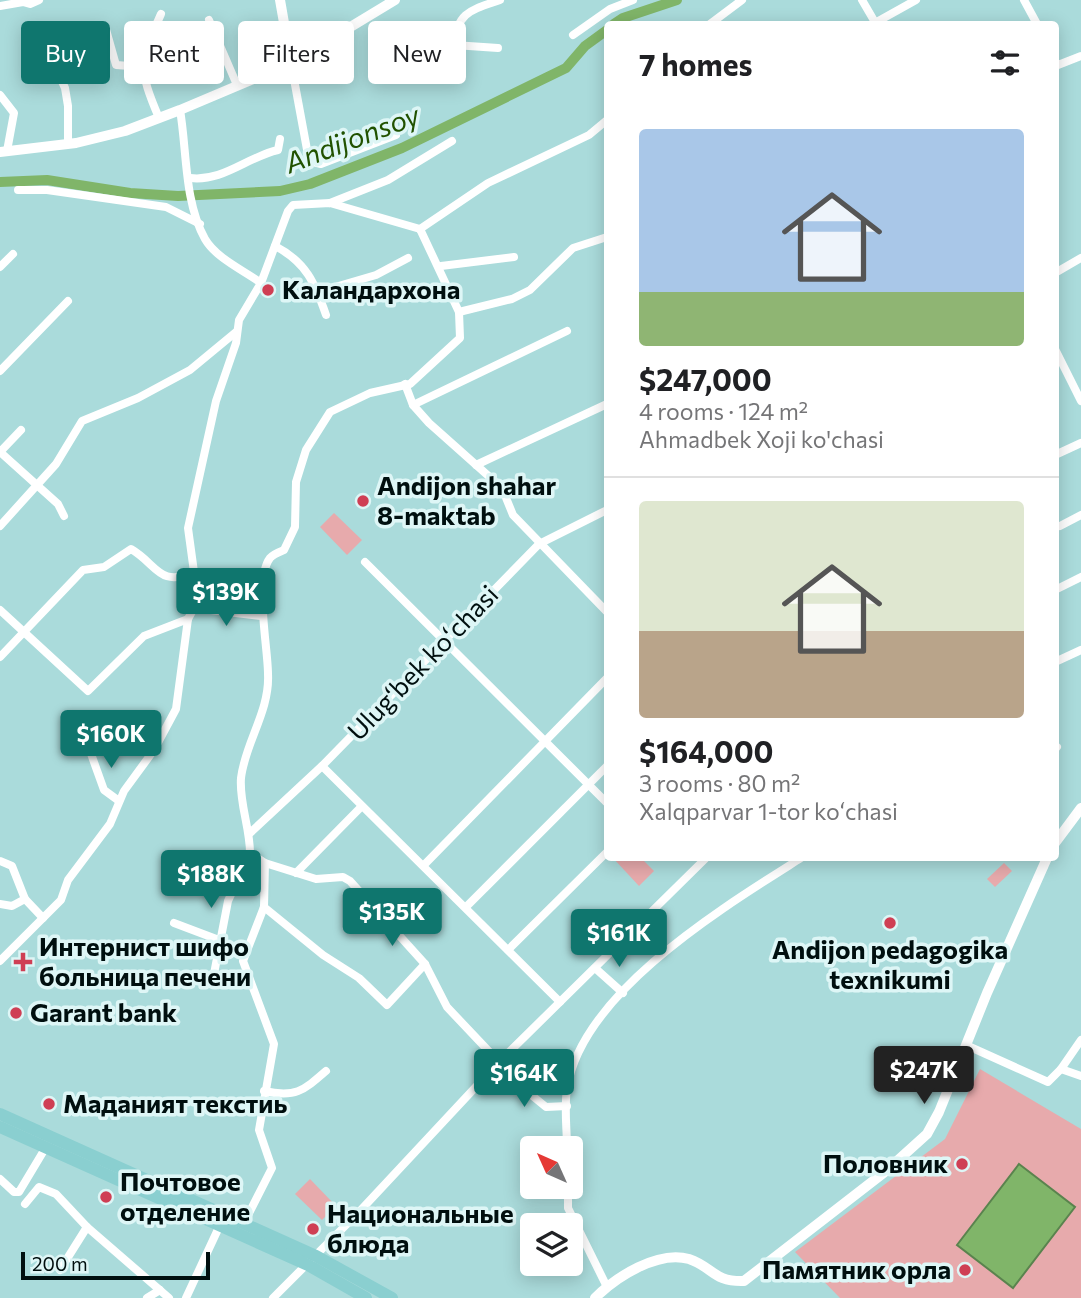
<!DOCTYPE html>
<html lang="en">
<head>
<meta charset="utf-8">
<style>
  body { margin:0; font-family:Commissioner,sans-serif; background:#f6f6f6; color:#202124; height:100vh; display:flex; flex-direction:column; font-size:26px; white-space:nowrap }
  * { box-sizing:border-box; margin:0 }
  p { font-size:23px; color:#757577 }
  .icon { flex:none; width:38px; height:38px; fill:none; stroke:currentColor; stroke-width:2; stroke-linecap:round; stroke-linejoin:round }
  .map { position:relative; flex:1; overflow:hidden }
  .sheet { position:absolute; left:604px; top:21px; width:455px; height:840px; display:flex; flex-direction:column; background:#fff; border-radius:7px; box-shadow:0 4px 18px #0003 }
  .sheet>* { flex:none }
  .guide { position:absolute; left:21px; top:21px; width:478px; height:63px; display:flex; gap:14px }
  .needle { width:46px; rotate:315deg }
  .fabs { position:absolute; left:520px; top:1136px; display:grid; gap:14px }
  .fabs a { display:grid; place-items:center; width:63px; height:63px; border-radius:7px; background:#fff; box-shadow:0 4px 18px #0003; font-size:35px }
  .scale { position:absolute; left:21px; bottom:18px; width:189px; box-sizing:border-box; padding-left:7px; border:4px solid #000f0f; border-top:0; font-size:19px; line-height:24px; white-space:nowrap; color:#000f0f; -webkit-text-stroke:5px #def6f6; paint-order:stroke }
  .price { position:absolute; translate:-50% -60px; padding:0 16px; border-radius:7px; background:#0f766e; color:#fff; font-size:23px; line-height:46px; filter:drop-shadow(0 2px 4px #0008) }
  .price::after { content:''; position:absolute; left:50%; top:42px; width:21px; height:16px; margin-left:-10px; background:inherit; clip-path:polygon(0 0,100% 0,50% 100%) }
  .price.selected { background:#222; color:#fff }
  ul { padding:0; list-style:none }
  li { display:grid; align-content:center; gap:14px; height:371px; padding:0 35px }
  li+li { border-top:2px solid #e0e0e0 }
  li span { display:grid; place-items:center; height:217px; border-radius:7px; color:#555 }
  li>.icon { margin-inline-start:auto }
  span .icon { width:126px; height:126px; fill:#fffc; stroke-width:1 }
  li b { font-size:30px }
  h2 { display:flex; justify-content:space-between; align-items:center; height:84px; padding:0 35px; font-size:30px }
  .chip { padding:0 24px; border-radius:7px; background:#fff; box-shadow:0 4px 18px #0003; font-size:24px; line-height:63px }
  .chip.selected { background:#0f766e; color:#fff }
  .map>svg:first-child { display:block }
  .green { fill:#e7aaac }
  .water { fill:#80b569; stroke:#5a834e; stroke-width:2 }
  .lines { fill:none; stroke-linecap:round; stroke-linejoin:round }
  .river { stroke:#80b569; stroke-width:10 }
  .street { stroke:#fff; stroke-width:8 }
  .secondary { stroke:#fff; stroke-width:10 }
  .primary { stroke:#8acfd0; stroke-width:12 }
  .poi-dot { fill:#cf3f54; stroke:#def6f6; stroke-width:2.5 }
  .labels { text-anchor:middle; stroke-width:7; stroke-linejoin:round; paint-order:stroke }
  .poi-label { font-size:26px; font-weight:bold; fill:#000f0f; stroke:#def6f6; text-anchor:start }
  .street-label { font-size:26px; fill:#000f0f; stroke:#def6f6 }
  .water-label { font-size:28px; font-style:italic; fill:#215200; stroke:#def6f6 }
</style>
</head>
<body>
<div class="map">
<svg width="1081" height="1298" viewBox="0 0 1081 1298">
  <rect width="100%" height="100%" fill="#aadbdb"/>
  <g class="green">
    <path d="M 334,513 L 362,540 L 347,555 L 320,527 Z"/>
    <path d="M 613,858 L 641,858 L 654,871 L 639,886 Z"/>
    <path d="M 1004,863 L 1012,871 L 995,887 L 987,879 Z"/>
    <path d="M 980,1069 L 1081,1129 L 1081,1298 L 840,1298 L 795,1252 L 945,1139 Z"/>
    <path d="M 310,1179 L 336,1206 L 322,1220 L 295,1194 Z"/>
  </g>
  <path class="water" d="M 1019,1164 L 1075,1207 L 1013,1288 L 957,1245 Z"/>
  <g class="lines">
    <g class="river">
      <path d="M 614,24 L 623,18 L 677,0"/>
      <path d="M 0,182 L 47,180 L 130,193 L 178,196 L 280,191 L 310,184 L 402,148 L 566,68 L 585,46 L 607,30"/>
    </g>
    <g class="street">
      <path d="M 862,0 L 876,24"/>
      <path d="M 1024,0 L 1037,24"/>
      <path d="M 0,6 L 23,2 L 30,4 L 39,0"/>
      <path d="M 209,20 L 237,85"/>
      <path d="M 710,24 L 742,0"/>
      <path d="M 873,24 L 916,0"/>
      <path d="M 105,26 L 116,65 L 143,67"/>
      <path d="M 573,35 L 610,9 L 633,0"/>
      <path d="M 454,45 L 498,48"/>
      <path d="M 50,56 L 65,88 L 68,106 L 68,144"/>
      <path d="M 1055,61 L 1058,65 L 1081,56"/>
      <path d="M 291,63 L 308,155 L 313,162 L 321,164 L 396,135"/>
      <path d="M 404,66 L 454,45 C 457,12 471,10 500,0"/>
      <path d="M 0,95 L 14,113 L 7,151"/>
      <path d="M 180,110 C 187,150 184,202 205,239 C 216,258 243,270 261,283"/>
      <path d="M 159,118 C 138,68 139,63 161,14"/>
      <path d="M 190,178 C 223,182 247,157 278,150 L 280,139"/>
      <path d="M 18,190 L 47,190 L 166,207 L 200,224"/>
      <path d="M 330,203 L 388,180 L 452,141"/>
      <path d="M 420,229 L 488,183 L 589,135 L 607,120"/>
      <path d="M 275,246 C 306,262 315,283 326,315"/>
      <path d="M 441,266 L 514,257"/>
      <path d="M 0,267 L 13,254"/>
      <path d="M 1055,273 L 1081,258"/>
      <path d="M 318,292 L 376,275 L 408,258"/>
      <path d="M 459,312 L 512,299 L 530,290 L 573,248 L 607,237"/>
      <path d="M 1055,349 L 1081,401"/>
      <path d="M 0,371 L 68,301"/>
      <path d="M 405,384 L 413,405 L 429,423 L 502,488 L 513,515 L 607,612"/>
      <path d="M 413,405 L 567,331"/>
      <path d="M 0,452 L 58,504 L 64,516"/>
      <path d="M 0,452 L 21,430"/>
      <path d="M 1055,455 L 1081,443"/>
      <path d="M 476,465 L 607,404"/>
      <path d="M 0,526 L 56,464 L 82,421 L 138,398 L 190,370 L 236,332"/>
      <path d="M 1060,526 L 1081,515"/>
      <path d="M 365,562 L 607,803"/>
      <path d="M 1055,590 L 1081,577"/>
      <path d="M 194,608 L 261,616"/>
      <path d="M 0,610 L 88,691 L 144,636 L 188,619"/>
      <path d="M 0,657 L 83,570 L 104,567 L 131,549 C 157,564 159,588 194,572"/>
      <path d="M 1055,662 L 1081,650"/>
      <path d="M 1055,746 L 1057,747"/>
      <path d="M 90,751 L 104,790 L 119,801"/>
      <path d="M 322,766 L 560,1002"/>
      <path d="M 250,833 L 322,766 L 539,544 L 607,510"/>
      <path d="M 0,861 L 12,866 L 25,899 L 43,918"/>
      <path d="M 265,863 L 316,879 L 343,877 L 350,881 L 425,964 L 447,1007 L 499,1062"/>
      <path d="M 424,865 L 607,678"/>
      <path d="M 296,873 L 361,807"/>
      <path d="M 0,904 L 12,906 L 25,899"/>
      <path d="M 264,907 L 323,955 L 359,978 L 387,1005 L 425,964"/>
      <path d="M 466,907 L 607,766"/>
      <path d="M 174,923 L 219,940"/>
      <path d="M 508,950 L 607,852"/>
      <path d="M 0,961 L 61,900 L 68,880 L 110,824 L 124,791 L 154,750 L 176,709 L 188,619 L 194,608 L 194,572 L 188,528 L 216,401 L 236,343 L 239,320 L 261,283 L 288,211 L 293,205 L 330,203 L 420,229"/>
      <path d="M 595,968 L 623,993"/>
      <path d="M 213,979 L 228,901 L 250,853"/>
      <path d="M 968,1046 L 1048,1082 L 1061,1069 L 1081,1076"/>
      <path d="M 496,1066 L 546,1107 L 567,1106"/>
      <path d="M 1061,1069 L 1081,1040"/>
      <path d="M 264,1091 C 295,1098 303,1091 326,1071"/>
      <path d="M 567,1148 C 567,1129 564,1108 567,1089 C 581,993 724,907 801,858"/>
      <path d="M 0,1179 L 14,1192 L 19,1192 L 46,1147"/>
      <path d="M 568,1186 L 568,1208 L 607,1287"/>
      <path d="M 25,1204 L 39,1187 L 56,1194 L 87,1227"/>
      <path d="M 244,1223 L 272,1168 L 259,1130 L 274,1044 L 243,961 L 264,907 L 265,863 L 250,853 C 250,828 239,802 241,778 C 245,743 270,711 268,674 C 268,648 254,579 270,558 C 273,554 279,552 284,550 L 295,527 L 296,482 L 306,450 L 330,412 L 370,393 L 410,384 L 460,338 L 459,312 L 420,229"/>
      <path d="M 60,1270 L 87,1227 L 169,1298"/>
      <path d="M 147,1298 L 160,1290"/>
      <path d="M 186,1298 L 220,1225"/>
      <path d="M 273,1298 L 359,1212 L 499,1062 L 706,858"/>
    </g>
    <g class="secondary">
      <path d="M 280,0 L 291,63"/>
      <path d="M 0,152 L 76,143 L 125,131 L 180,110 L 291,63 L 395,0"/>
      <path d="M 1055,843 L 1081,808"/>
      <path d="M 595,1298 C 616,1277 658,1250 689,1259 C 713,1267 713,1282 744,1281 L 886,1171 L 927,1134 L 939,1112 L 987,993 L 1047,858"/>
    </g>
    <g class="primary">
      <path d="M 0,1114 L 316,1256 L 392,1298"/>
      <path d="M 0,1127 L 308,1265 L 366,1298"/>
    </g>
  </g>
  <g class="poi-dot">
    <circle cx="268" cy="290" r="7"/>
    <circle cx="363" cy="501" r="7"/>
    <circle cx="890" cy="923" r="7"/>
    <path d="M19.5 951.5h7v7h7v7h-7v7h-7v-7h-7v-7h7z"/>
    <circle cx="16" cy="1013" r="7"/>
    <circle cx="49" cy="1104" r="7"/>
    <circle cx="962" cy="1164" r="7"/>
    <circle cx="106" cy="1197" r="7"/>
    <circle cx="313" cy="1229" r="7"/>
    <circle cx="965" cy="1270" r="7"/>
  </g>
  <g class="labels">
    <g class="poi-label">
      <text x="282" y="299">Каландархона</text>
      <text x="377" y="495">Andijon shahar<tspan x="377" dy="30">8-maktab</tspan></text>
      <text x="39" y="956">Интернист шифо<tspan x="39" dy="30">больница печени</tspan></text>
      <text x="890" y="959" text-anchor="middle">Andijon pedagogika<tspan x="890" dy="30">texnikumi</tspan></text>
      <text x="30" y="1022">Garant bank</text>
      <text x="63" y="1113">Маданият текстиь</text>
      <text x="948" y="1173" text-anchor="end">Половник</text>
      <text x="120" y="1191">Почтовое<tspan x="120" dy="30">отделение</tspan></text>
      <text x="327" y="1223">Национальные<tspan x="327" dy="30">блюда</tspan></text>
      <text x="951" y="1279" text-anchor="end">Памятник орла</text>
    </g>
    <g class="street-label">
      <text transform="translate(423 663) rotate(-46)" y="9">Ulugʻbek koʻchasi</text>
    </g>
    <g class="water-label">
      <text transform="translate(352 139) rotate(-21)" y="10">Andijonsoy</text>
    </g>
  </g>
</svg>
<div class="fabs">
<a><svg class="needle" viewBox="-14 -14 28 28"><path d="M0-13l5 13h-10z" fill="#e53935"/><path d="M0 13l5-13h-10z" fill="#757577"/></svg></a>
<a><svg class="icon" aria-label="layers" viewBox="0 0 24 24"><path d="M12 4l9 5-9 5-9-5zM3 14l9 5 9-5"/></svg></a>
</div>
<div class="scale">200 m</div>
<b class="price" style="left:226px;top:628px">$139K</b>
<b class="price" style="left:111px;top:770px">$160K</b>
<b class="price" style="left:211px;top:910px">$188K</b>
<b class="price" style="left:392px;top:948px">$135K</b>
<b class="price" style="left:619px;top:969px">$161K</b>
<b class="price selected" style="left:924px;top:1106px">$247K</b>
<b class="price" style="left:524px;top:1109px">$164K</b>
<div class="guide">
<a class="chip selected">Buy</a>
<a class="chip">Rent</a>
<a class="chip">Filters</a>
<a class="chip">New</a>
</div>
<section class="sheet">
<h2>7 homes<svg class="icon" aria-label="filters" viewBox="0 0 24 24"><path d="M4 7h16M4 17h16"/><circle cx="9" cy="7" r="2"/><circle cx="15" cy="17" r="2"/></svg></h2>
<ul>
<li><span style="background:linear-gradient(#a9c7e8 75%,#8fb573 0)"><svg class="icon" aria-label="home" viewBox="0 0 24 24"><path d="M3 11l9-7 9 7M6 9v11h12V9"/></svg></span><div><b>$247,000</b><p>4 rooms · 124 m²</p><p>Ahmadbek Xoji ko'chasi</p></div></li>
<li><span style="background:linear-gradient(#dfe7d0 60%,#b9a48a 0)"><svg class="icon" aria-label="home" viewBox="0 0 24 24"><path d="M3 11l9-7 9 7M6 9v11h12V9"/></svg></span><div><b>$164,000</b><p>3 rooms · 80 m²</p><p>Xalqparvar 1-tor koʻchasi</p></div></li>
</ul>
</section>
</div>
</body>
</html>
